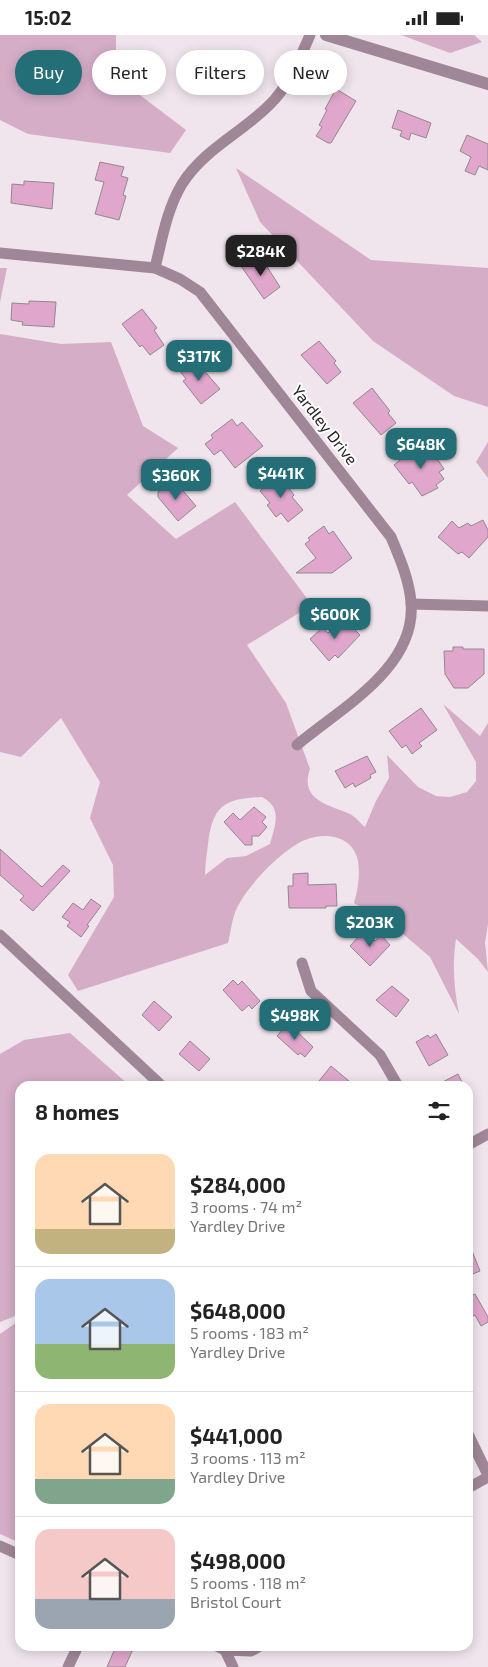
<!DOCTYPE html>
<html lang="en">
<head>
<meta charset="utf-8">
<style>
  body { margin:0; font-family:"Exo 2",sans-serif; background:#f6f6f6; color:#222; height:100vh; display:flex; flex-direction:column; font-size:19px; white-space:nowrap }
  * { box-sizing:border-box; margin:0 }
  p { font-size:16px; color:#767676 }
  .icon { flex:none; width:28px; height:28px; fill:none; stroke:currentColor; stroke-width:2; stroke-linecap:round; stroke-linejoin:round }
  .map { position:relative; flex:1; overflow:hidden }
  .details { position:absolute; left:15px; top:1046px; width:458px; height:570px; display:flex; flex-direction:column; background:#fff; border-radius:15px; box-shadow:0 2px 12px #0003 }
  .details>* { flex:none }
  .hud { position:absolute; left:15px; top:15px; width:459px; height:45px; display:flex; gap:10px }
  .price { position:absolute; translate:-50% -42px; padding:0 11px; border-radius:10px; background:#246e77; color:#fff; font-size:16px; line-height:32px; filter:drop-shadow(0 1px 2px #0008) }
  .price::after { content:''; position:absolute; left:50%; top:30px; width:15px; height:11px; margin-left:-8px; background:inherit; clip-path:polygon(0 0,100% 0,50% 100%) }
  .price.selected { background:#222; color:#fff }
  ul { padding:0; list-style:none }
  li { display:flex; align-items:center; gap:15px; height:125px; padding:0 20px }
  li+li { border-top:1px solid #e0e0e0 }
  li span { display:grid; place-items:center; flex:none; width:140px; height:100px; border-radius:15px; color:#555 }
  li>.icon { margin-inline-start:auto }
  span .icon { width:60px; height:60px; fill:#fffc; stroke-width:1 }
  li b { font-size:21px }
  h2 { display:flex; justify-content:space-between; align-items:center; height:60px; padding:0 20px; font-size:21px }
  .pill { padding:0 18px; border-radius:22px; background:#fff; box-shadow:0 2px 12px #0003; font-size:18px; line-height:45px }
  .pill.selected { background:#246e77; color:#fff }
  .status { display:flex; justify-content:space-between; align-items:center; height:35px; padding:0 25px; background:#fff; direction:ltr }
  .status svg { height:14px; fill:currentColor }
  .map>svg:first-child { display:block }
  .green { fill:#d5adc7; fill-rule:evenodd }
  .building { fill:#e0a6cc; stroke:#92888e }
  .lines { fill:none; stroke-linecap:round; stroke-linejoin:round }
  .minor { stroke:#a08797; stroke-width:11 }
  .tertiary { stroke:#a08797; stroke-width:12 }
  .labels { text-anchor:middle; stroke-width:4; stroke-linejoin:round; paint-order:stroke }
  .street-label { font-size:16px; fill:#262224; stroke:#fff }
</style>
</head>
<body>
<div class="status"><b>15:02</b><svg viewBox="0 0 49 12"><path d="M0 12V9h3v3zM5 12V6h3v6zM10 12V3h3v9zM15 12V0h3v12zM26 1h20v11H26zM47 4h2v5h-2z"/></svg></div>
<div class="map">
<svg width="488" height="1632" viewBox="0 0 488 1632">
  <rect width="100%" height="100%" fill="#f0e5ec"/>
  <g class="green">
    <path d="M 0,0 L 116,0 L 116,42 L 186,95 L 170,118 L 28,99 L 0,85 Z"/>
    <path d="M 401,0 L 474,0 L 482,7 L 450,18 Z"/>
    <path d="M 236,133 L 371,225 L 488,233 L 488,372 L 454,361 L 373,306 L 260,187 Z"/>
    <path d="M 0,233 L 7,233 L 0,267 Z"/>
    <path d="M 0,299 L 61,309 L 111,307 L 143,391 L 178,413 L 127,460 L 176,504 L 235,467 L 312,570 L 247,610 L 286,668 L 310,734 C 299,765 329,770 350,779 C 356,782 360,788 365,792 L 376,766 L 389,743 L 387,720 L 418,752 L 436,761 L 450,762 L 467,757 L 476,746 L 476,727 L 443,669 L 480,701 L 488,688 L 488,889 L 485,908 L 488,937 L 478,924 L 456,904 C 452,930 454,954 459,979 L 430,922 L 396,893 L 354,868 C 358,855 361,836 357,822 C 350,800 324,797 305,805 C 283,814 249,849 238,871 C 232,881 231,897 228,908 L 78,956 L 68,940 L 114,862 L 113,830 L 90,783 L 100,747 L 61,683 L 21,722 L 0,717 ZM 262,762 C 283,773 275,790 270,809 L 246,821 L 227,823 L 205,840 C 205,830 207,819 208,809 C 213,770 224,764 262,762 Z"/>
    <path d="M 488,407 L 488,443 L 476,427 Z"/>
    <path d="M 70,998 L 130,1051 L 20,1051 L 20,1275 L 13,1282 L 0,1287 L 0,1019 L 24,1005 Z"/>
    <path d="M 20,1285 L 20,1508 L 0,1499 L 0,1299 Z"/>
  </g>
  <g class="building">
    <path d="M 220,16 L 228,28 L 238,21 L 248,35 L 240,40 L 242,42 L 218,58 L 208,44 L 215,39 L 212,34 L 216,31 L 210,23 Z"/>
    <path d="M 336,54 L 356,66 L 331,108 L 328,108 L 316,101 L 322,92 L 319,90 L 327,75 L 325,74 Z"/>
    <path d="M 398,75 L 431,88 L 426,103 L 411,98 L 409,105 L 400,101 L 402,96 L 392,93 Z"/>
    <path d="M 467,100 L 488,109 L 488,135 L 479,131 L 475,140 L 465,136 L 471,122 L 460,116 Z"/>
    <path d="M 100,127 L 124,132 L 121,141 L 128,143 L 123,160 L 126,161 L 119,185 L 95,179 L 104,147 L 95,145 Z"/>
    <path d="M 24,146 L 54,148 L 52,174 L 11,168 L 12,149 L 24,150 Z"/>
    <path d="M 255,220 L 262,229 L 264,227 L 280,252 L 264,264 L 241,231 Z"/>
    <path d="M 29,266 L 56,267 L 54,292 L 22,290 L 23,287 L 11,285 L 12,268 L 29,269 Z"/>
    <path d="M 142,274 L 157,293 L 154,295 L 164,310 L 150,320 L 142,310 L 140,312 L 122,289 Z"/>
    <path d="M 319,306 L 336,326 L 334,328 L 341,337 L 327,349 L 301,320 Z"/>
    <path d="M 194,324 L 220,354 L 201,369 L 183,346 L 186,344 L 179,335 Z"/>
    <path d="M 372,353 L 390,376 L 388,378 L 396,388 L 381,400 L 353,368 Z"/>
    <path d="M 232,384 L 237,391 L 242,387 L 263,411 L 235,433 L 221,415 L 214,420 L 205,409 L 213,403 L 211,400 Z"/>
    <path d="M 427,409 L 444,434 L 439,437 L 444,444 L 436,450 L 438,453 L 422,461 L 412,447 L 409,449 L 394,430 L 413,415 L 415,417 Z"/>
    <path d="M 279,440 L 294,460 L 292,462 L 303,475 L 288,487 L 281,478 L 276,482 L 267,470 L 270,468 L 260,456 Z"/>
    <path d="M 168,449 L 179,451 L 196,471 L 178,486 L 158,462 L 158,457 Z"/>
    <path d="M 483,485 L 488,495 L 488,502 L 469,523 L 462,517 L 458,519 L 438,502 L 452,486 L 459,493 L 468,488 L 471,491 Z"/>
    <path d="M 324,491 L 329,499 L 333,496 L 352,523 L 332,538 L 296,538 L 316,523 L 305,509 L 310,505 L 308,503 Z"/>
    <path d="M 344,584 L 360,600 L 338,623 L 335,620 L 329,626 L 310,604 L 322,593 L 328,598 Z"/>
    <path d="M 453,612 L 463,612 L 463,614 L 484,614 L 484,639 L 468,653 L 454,653 L 445,639 L 444,616 L 453,616 Z"/>
    <path d="M 421,673 L 437,695 L 419,708 L 422,711 L 412,719 L 406,710 L 402,713 L 389,696 Z"/>
    <path d="M 367,721 L 376,737 L 370,740 L 371,743 L 355,752 L 353,748 L 345,753 L 335,736 Z"/>
    <path d="M 254,772 L 266,782 L 262,787 L 267,792 L 259,801 L 252,801 L 252,810 L 245,810 L 224,787 L 233,778 L 240,785 Z"/>
    <path d="M 0,814 L 42,852 L 63,830 L 70,836 L 33,876 L 20,865 L 24,861 L 0,840 Z"/>
    <path d="M 308,838 L 308,850 L 336,849 L 337,871 L 326,871 L 326,873 L 289,873 L 288,851 L 293,851 L 293,839 Z"/>
    <path d="M 91,864 L 101,871 L 87,890 L 89,891 L 81,902 L 67,891 L 70,887 L 62,882 L 73,868 L 83,875 Z"/>
    <path d="M 367,898 L 375,906 L 381,900 L 390,910 L 370,931 L 350,911 L 359,901 L 362,903 Z"/>
    <path d="M 233,945 L 238,950 L 242,946 L 260,966 L 252,974 L 249,970 L 242,976 L 223,955 Z"/>
    <path d="M 392,951 L 409,965 L 396,982 L 376,965 Z"/>
    <path d="M 154,966 L 172,982 L 159,996 L 142,980 Z"/>
    <path d="M 288,988 L 313,1012 L 305,1022 L 300,1018 L 298,1020 L 277,1001 Z"/>
    <path d="M 436,999 L 448,1020 L 429,1031 L 416,1007 L 428,1000 L 430,1003 Z"/>
    <path d="M 190,1006 L 210,1024 L 199,1036 L 179,1019 Z"/>
    <path d="M 331,1031 L 355,1051 L 315,1051 Z"/>
    <path d="M 458,1039 L 464,1051 L 435,1051 Z"/>
    <path d="M 468,1206 L 480,1236 L 468,1241 Z"/>
    <path d="M 475,1259 L 488,1282 L 488,1287 L 481,1291 L 475,1280 L 468,1284 L 468,1263 Z"/>
    <path d="M 116,1611 L 133,1614 L 125,1632 L 107,1632 Z"/>
  </g>
  <g class="lines">
    <g class="minor">
      <path d="M 0,218 L 155,233 L 180,244 L 200,257 L 391,502 C 400,524 409,544 411,567 C 417,633 339,674 297,710"/>
      <path d="M 155,233 C 162,204 167,174 182,149 C 205,112 248,95 275,64 C 292,44 300,23 310,0"/>
      <path d="M 411,569 L 488,571"/>
      <path d="M 0,900 L 162,1051"/>
      <path d="M 302,928 L 311,956 L 380,1020 L 398,1051"/>
      <path d="M 468,1110 L 488,1099"/>
      <path d="M 468,1399 L 488,1440"/>
      <path d="M 468,1453 L 488,1442"/>
      <path d="M 0,1511 L 20,1520"/>
      <path d="M 217,1611 L 225,1615 L 233,1632"/>
      <path d="M 225,1615 L 251,1616 L 260,1611"/>
      <path d="M 68,1632 L 78,1611"/>
    </g>
    <path class="tertiary" d="M 326,0 L 488,49"/>
  </g>
  <g class="labels">
    <g class="street-label">
      <text transform="translate(325 390) rotate(52)" y="6">Yardley Drive</text>
    </g>
  </g>
</svg>
<b class="price selected" style="left:261px;top:242px">$284K</b>
<b class="price" style="left:199px;top:347px">$317K</b>
<b class="price" style="left:421px;top:435px">$648K</b>
<b class="price" style="left:281px;top:464px">$441K</b>
<b class="price" style="left:176px;top:466px">$360K</b>
<b class="price" style="left:335px;top:605px">$600K</b>
<b class="price" style="left:370px;top:913px">$203K</b>
<b class="price" style="left:295px;top:1006px">$498K</b>
<div class="hud">
<a class="pill selected">Buy</a>
<a class="pill">Rent</a>
<a class="pill">Filters</a>
<a class="pill">New</a>
</div>
<section class="details">
<h2>8 homes<svg class="icon" aria-label="filters" viewBox="0 0 24 24"><path d="M4 7h16M4 17h16"/><circle cx="9" cy="7" r="2"/><circle cx="15" cy="17" r="2"/></svg></h2>
<ul>
<li><span style="background:linear-gradient(#ffd9b3 75%,#c2b280 0)"><svg class="icon" aria-label="home" viewBox="0 0 24 24"><path d="M3 11l9-7 9 7M6 9v11h12V9"/></svg></span><div><b>$284,000</b><p>3 rooms · 74 m²</p><p>Yardley Drive</p></div></li>
<li><span style="background:linear-gradient(#a9c7e8 65%,#8fb573 0)"><svg class="icon" aria-label="home" viewBox="0 0 24 24"><path d="M3 11l9-7 9 7M6 9v11h12V9"/></svg></span><div><b>$648,000</b><p>5 rooms · 183 m²</p><p>Yardley Drive</p></div></li>
<li><span style="background:linear-gradient(#ffd9b3 75%,#7fa58c 0)"><svg class="icon" aria-label="home" viewBox="0 0 24 24"><path d="M3 11l9-7 9 7M6 9v11h12V9"/></svg></span><div><b>$441,000</b><p>3 rooms · 113 m²</p><p>Yardley Drive</p></div></li>
<li><span style="background:linear-gradient(#f6c9c9 70%,#9aa5b1 0)"><svg class="icon" aria-label="home" viewBox="0 0 24 24"><path d="M3 11l9-7 9 7M6 9v11h12V9"/></svg></span><div><b>$498,000</b><p>5 rooms · 118 m²</p><p>Bristol Court</p></div></li>
</ul>
</section>
</div>
</body>
</html>
